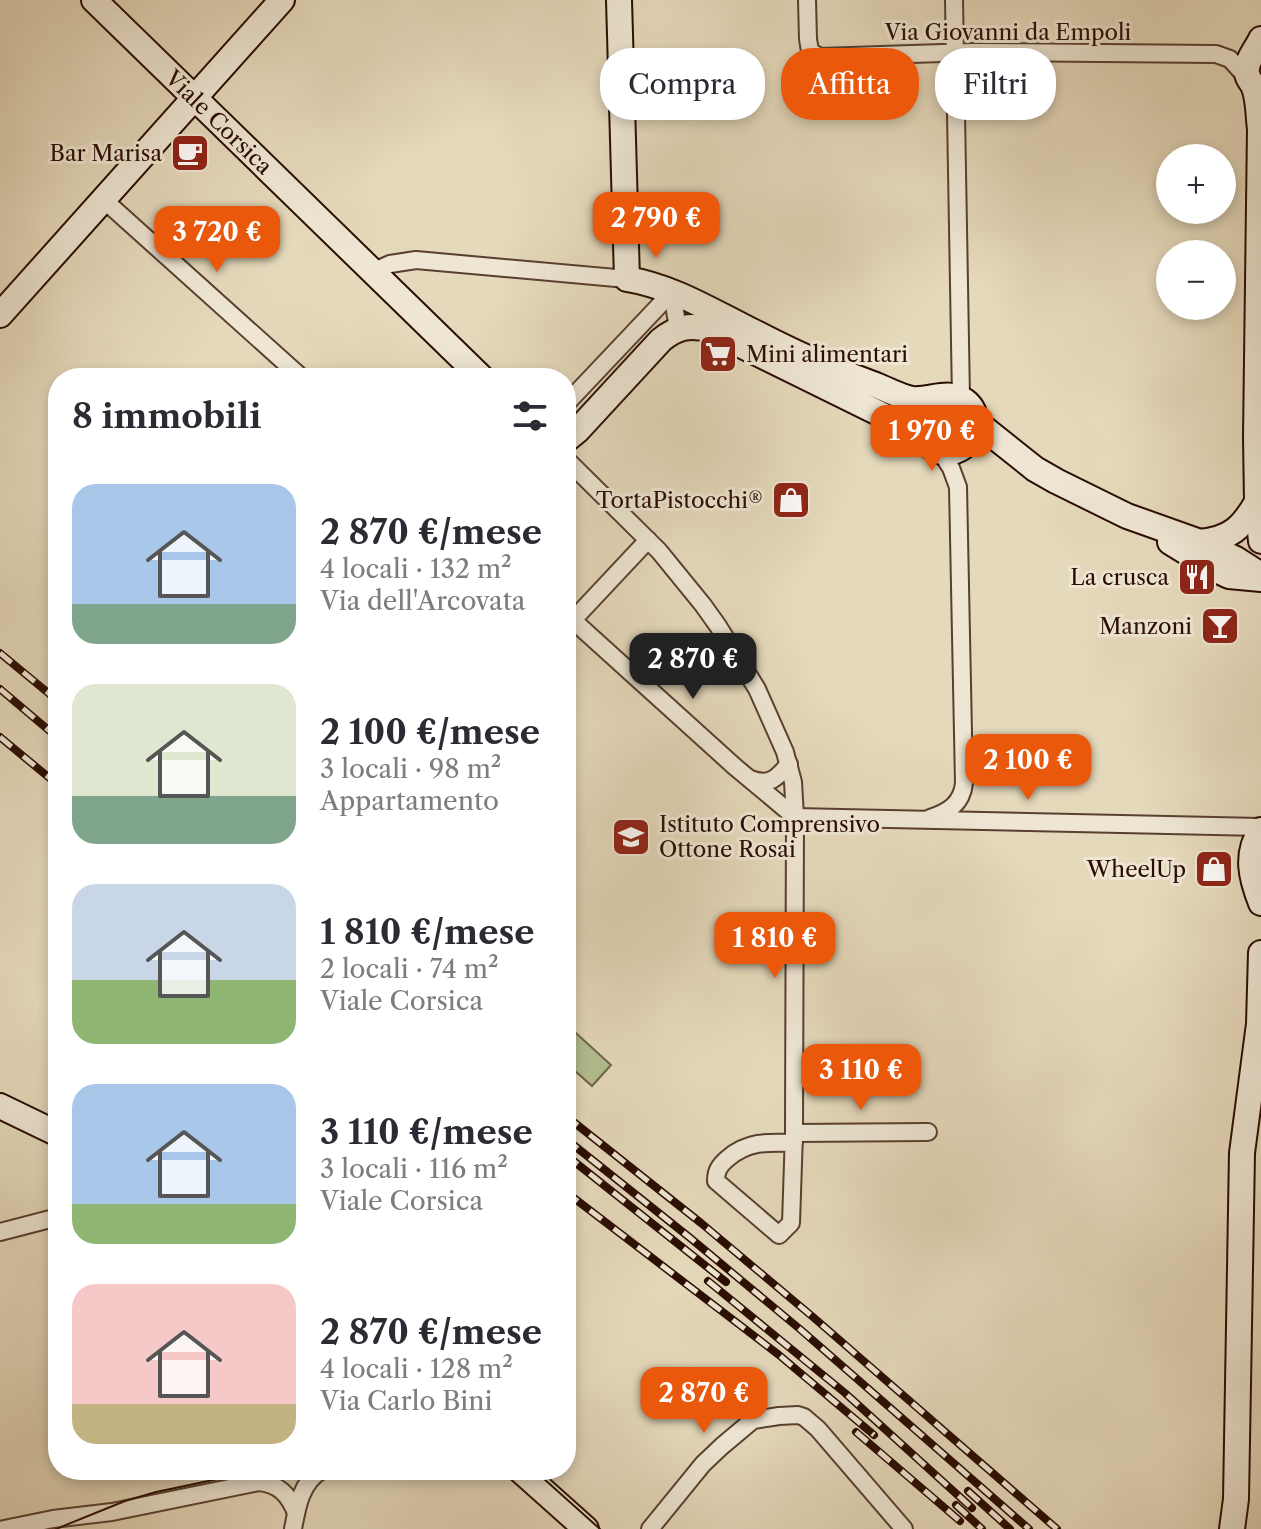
<!DOCTYPE html>
<html lang="it">
<head>
<meta charset="utf-8">
<style>
  body { margin:0; font-family:"Libre Caslon Text",serif; background:#f7f7f7; color:#2b2b33; height:100vh; display:flex; flex-direction:column; font-size:30px; white-space:nowrap }
  * { box-sizing:border-box; margin:0 }
  p { font-size:26px; color:#7c7c81 }
  .icon { flex:none; width:44px; height:44px; fill:none; stroke:currentColor; stroke-width:2; stroke-linecap:round; stroke-linejoin:round }
  .map { position:relative; flex:1; overflow:hidden }
  .panel { position:absolute; left:48px; top:368px; width:528px; height:1112px; display:flex; flex-direction:column; background:#fff; border-radius:32px; box-shadow:0 4px 12px #0003 }
  .panel>* { flex:none }
  .top-card { position:absolute; left:600px; top:48px; width:540px; height:72px; display:flex; gap:16px }
  .fabs { position:absolute; left:1156px; top:144px; display:grid; gap:16px }
  .fabs a { display:grid; place-items:center; width:80px; height:80px; border-radius:50%; background:#fff; box-shadow:0 4px 12px #0003; font-size:40px }
  .price { position:absolute; translate:-50% -68px; padding:0 18px; border-radius:16px; background:#ea580c; color:#fff; font-size:26px; line-height:52px; filter:drop-shadow(0 2px 4px #0008) }
  .price::after { content:''; position:absolute; left:50%; top:48px; width:24px; height:18px; margin-left:-12px; background:inherit; clip-path:polygon(0 0,100% 0,50% 100%) }
  .price.on { background:#222; color:#fff }
  ul { padding:0; list-style:none }
  li { display:flex; align-items:center; gap:24px; height:200px; padding:0 24px }
  li span { display:grid; place-items:center; flex:none; width:224px; height:160px; border-radius:24px; color:#555 }
  li>.icon { margin-inline-start:auto }
  span .icon { width:96px; height:96px; fill:#fffc; stroke-width:1 }
  li b { font-size:34px }
  h2 { display:flex; justify-content:space-between; align-items:center; height:96px; padding:0 24px; font-size:34px }
  .pill { padding:0 28px; border-radius:32px; background:#fff; box-shadow:0 4px 12px #0003; font-size:28px; line-height:72px }
  .pill.on { background:#ea580c; color:#fff }
  .map>svg:first-child { display:block }
  .green { fill:#b3bf91; stroke:#6e664a; stroke-width:2 }
  .lines { fill:none; stroke-linecap:round; stroke-linejoin:round }
  .street-casing { stroke:#593f30; stroke-width:20 }
  .secondary-casing { stroke:#2a0c02; stroke-width:28 }
  .street { stroke:#eee6d3; stroke-width:16 }
  .secondary { stroke:#eee6d3; stroke-width:24 }
  .tram { stroke:#2a0c02; stroke-width:2 }
  .rail-casing { stroke:#2a0c02; stroke-width:8 }
  .rail { stroke:#eee6d3; stroke-width:5; stroke-dasharray:15; stroke-linecap:butt }
  .labels { text-anchor:middle; stroke-width:6; stroke-linejoin:round; paint-order:stroke }
  .street-label { font-size:22px; fill:#2a0c02; stroke:#eee6d3 }
  .poi-label { font-size:22px; fill:#2a0c02; stroke:#eee6d3; text-anchor:end }
</style>
</head>
<body>
<div class="map">
<svg width="1261" height="1529" viewBox="0 0 1261 1529">
  <rect width="100%" height="100%" fill="#e5d9bb"/>
  <filter id="stains"><feTurbulence type="fractalNoise" baseFrequency=".0025" numOctaves="4"/><feColorMatrix values="0 0 0 0 .2 0 0 0 0 .09 0 0 0 0 .02 0 0 0 .5 -.17"/></filter>
  <radialGradient id="worn" r=".72"><stop offset=".6" stop-color="#630" stop-opacity="0"/><stop offset="1" stop-color="#630" stop-opacity=".3"/></radialGradient>
  <g class="green">
    <circle cx="948" cy="424" r="11"/>
    <path d="M 566,1024 L 611,1065 L 592,1086 L 566,1063 Z"/>
  </g>
  <g class="lines">
    <defs>
      <g id="street">
        <path d="M 807,0 L 808,39 L 810,51 L 820,57 L 973,52 L 1216,54 L 1230,59 L 1249,80"/>
        <path d="M 954,0 L 961,398"/>
        <path d="M 104,200 L 302,378"/>
        <path d="M 372,272 L 390,264 L 416,260 L 627,279"/>
        <path d="M 672,292 L 678,329"/>
        <path d="M 566,404 L 672,292"/>
        <path d="M 566,459 L 659,551 L 703,605 L 718,626 L 757,689 L 785,752 L 793,782 L 795,817 L 794,1133 L 791,1223 L 779,1235 L 716,1181 C 716,1171 719,1166 727,1159 C 747,1141 768,1142 794,1143"/>
        <path d="M 566,614 L 734,766 L 795,817"/>
        <path d="M 573,620 L 648,540"/>
        <path d="M 750,779 C 770,786 776,779 789,764"/>
        <path d="M 795,817 L 1261,827"/>
        <path d="M 930,818 C 948,812 962,804 964,783 L 958,487 L 951,468 L 940,451"/>
        <path d="M 794,1133 L 928,1132"/>
        <path d="M 0,1232 L 58,1217"/>
        <path d="M 4,1529 L 53,1519 L 112,1512 L 259,1482 C 279,1484 289,1495 296,1513"/>
        <path d="M 293,1529 C 297,1507 301,1482 322,1470"/>
        <path d="M 650,1529 L 703,1464 L 722,1446 L 753,1420 L 779,1416 L 798,1415 L 804,1417 L 818,1429 L 904,1529"/>
      </g>
      <g id="secondary">
        <path d="M 94,0 L 482,378"/>
        <path d="M 619,0 L 627,279 C 671,286 710,310 750,330 C 770,340 789,350 810,359 C 832,369 855,377 878,386 C 888,390 901,397 912,399 C 930,401 948,389 965,401 C 980,412 979,436 963,447 C 933,468 900,422 933,398"/>
        <path d="M 1261,39 C 1257,48 1248,58 1247,68 C 1246,76 1249,79 1253,85 C 1259,98 1258,115 1260,129 L 1256,437 L 1257,502 L 1261,541"/>
        <path d="M 0,315 L 282,0"/>
        <path d="M 976,422 L 1035,469 L 1056,481 L 1127,516 L 1200,542 L 1236,559 L 1261,575"/>
        <path d="M 566,440 L 577,431 L 661,340 C 677,327 690,324 710,330 L 921,434"/>
        <path d="M 1170,542 L 1214,569 L 1229,576 L 1261,579"/>
        <path d="M 1200,542 C 1230,539 1242,528 1257,502"/>
        <path d="M 1261,830 C 1245,854 1251,878 1261,903"/>
        <path d="M 0,1106 L 58,1134"/>
        <path d="M 520,1470 L 586,1529"/>
        <path d="M 1232,1529 L 1236,1499 L 1242,1153 L 1259,1024 L 1261,953"/>
      </g>
    </defs>
    <use href="#street" class="street-casing"/>
    <use href="#secondary" class="secondary-casing"/>
    <use href="#street" class="street"/>
    <use href="#secondary" class="secondary"/>
    <g class="tram">
      <path d="M 534,1470 L 600,1529"/>
      <path d="M 56,1529 L 125,1501 L 156,1492 L 261,1470"/>
    </g>
    <defs>
      <g id="rail">
        <path d="M 0,653 L 58,701"/>
        <path d="M 0,689 L 58,738"/>
        <path d="M 0,737 L 58,785"/>
        <path d="M 566,1116 L 701,1223 L 813,1317 L 1057,1529"/>
        <path d="M 566,1139 L 689,1237 L 801,1330 L 1029,1529"/>
        <path d="M 566,1155 L 726,1282"/>
        <path d="M 566,1192 L 779,1355 L 874,1435"/>
        <path d="M 708,1281 L 845,1393 L 972,1508"/>
        <path d="M 856,1432 L 960,1521"/>
        <path d="M 968,1491 L 1010,1529"/>
        <path d="M 956,1505 L 982,1529"/>
      </g>
    </defs>
    <use href="#rail" class="rail-casing"/>
    <use href="#rail" class="rail"/>
  </g>
  <defs>
    <symbol id="cafe-square" viewBox="-11 -11 22 22"><rect x="-9" y="-9" width="18" height="18" rx="4" fill="#8f2418" stroke="#eee6d3"/><path d="M-5.5-4.5H6V0H3Q3 3.5 0 3.5H-2.5Q-5.5 3.5-5.5 0ZM3-3.2v2h1.7v-2ZM-6 4.5H4V6H-6Z" fill="#fff"/></symbol>
    <symbol id="supermarket-square" viewBox="-11 -11 22 22"><rect x="-9" y="-9" width="18" height="18" rx="4" fill="#8f2418" stroke="#eee6d3"/><path d="M-6-5.5h2.5l.6 2H6L4.5 2H-2.5L-4.4-4H-6ZM-1.5 3.2a1.3 1.3 0 1 0 .1 0ZM3 3.2a1.3 1.3 0 1 0 .1 0Z" fill="#fff"/></symbol>
    <symbol id="shop-square" viewBox="-11 -11 22 22"><rect x="-9" y="-9" width="18" height="18" rx="4" fill="#8f2418" stroke="#eee6d3"/><path d="M-5-2.5h2.3a2.7 3.5 0 0 1 5.4 0H5L5.5 6h-11ZM-1.5-2.5h3a1.5 2.3 0 0 0-3 0Z" fill="#fff"/></symbol>
    <symbol id="restaurant-square" viewBox="-11 -11 22 22"><rect x="-9" y="-9" width="18" height="18" rx="4" fill="#8f2418" stroke="#eee6d3"/><path d="M-5-6h1v4h1v-4h1v4h1v-4h1v5L-1.5 .5V6h-2V.5L-5-1ZM5-6V6H3V1.5H1.5Q1.5-4 5-6Z" fill="#fff"/></symbol>
    <symbol id="bar-square" viewBox="-11 -11 22 22"><rect x="-9" y="-9" width="18" height="18" rx="4" fill="#8f2418" stroke="#eee6d3"/><path d="M-6-5H6L.8 .8V4.5H3.5V6h-7V4.5H-.8V.8Z" fill="#fff"/></symbol>
    <symbol id="school-square" viewBox="-11 -11 22 22"><rect x="-9" y="-9" width="18" height="18" rx="4" fill="#8f2418" stroke="#eee6d3"/><path d="M0-5L7-2L0 1L-7-2ZM-4 1L0 2.5L4 1V4Q0 6-4 4Z" fill="#fff"/></symbol>
  </defs>
  <g fill-rule="evenodd">
    <use href="#cafe-square" x="168" y="131" width="44" height="44"/>
    <use href="#supermarket-square" x="696" y="332" width="44" height="44"/>
    <use href="#shop-square" x="769" y="478" width="44" height="44"/>
    <use href="#restaurant-square" x="1175" y="555" width="44" height="44"/>
    <use href="#bar-square" x="1198" y="604" width="44" height="44"/>
    <use href="#school-square" x="609" y="815" width="44" height="44"/>
    <use href="#shop-square" x="1192" y="847" width="44" height="44"/>
  </g>
  <g class="labels">
    <g class="street-label">
      <text x="1008" y="40">Via Giovanni da Empoli</text>
      <text transform="translate(219 122) rotate(44)" y="8">Viale Corsica</text>
    </g>
    <g class="poi-label">
      <text x="162" y="161">Bar Marisa</text>
      <text x="746" y="362" text-anchor="start">Mini alimentari</text>
      <text x="763" y="508">TortaPistocchi®</text>
      <text x="1169" y="585">La crusca</text>
      <text x="1192" y="634">Manzoni</text>
      <text x="659" y="832" text-anchor="start">Istituto Comprensivo<tspan x="659" dy="25">Ottone Rosai</tspan></text>
      <text x="1186" y="877">WheelUp</text>
    </g>
  </g>
  <rect width="100%" height="100%" filter="url(#stains)"/>
  <rect width="100%" height="100%" fill="url(#worn)"/>
</svg>
<div class="fabs">
<a>+</a>
<a>−</a>
</div>
<b class="price" style="left:656px;top:260px">2 790 €</b>
<b class="price" style="left:217px;top:274px">3 720 €</b>
<b class="price" style="left:932px;top:473px">1 970 €</b>
<b class="price on" style="left:693px;top:701px">2 870 €</b>
<b class="price" style="left:1028px;top:802px">2 100 €</b>
<b class="price" style="left:775px;top:980px">1 810 €</b>
<b class="price" style="left:861px;top:1112px">3 110 €</b>
<b class="price" style="left:704px;top:1435px">2 870 €</b>
<div class="top-card">
<a class="pill">Compra</a>
<a class="pill on">Affitta</a>
<a class="pill">Filtri</a>
</div>
<section class="panel">
<h2>8 immobili<svg class="icon" aria-label="filters" viewBox="0 0 24 24"><path d="M4 7h16M4 17h16"/><circle cx="9" cy="7" r="2"/><circle cx="15" cy="17" r="2"/></svg></h2>
<ul>
<li><span style="background:linear-gradient(#a9c7e8 75%,#7fa58c 0)"><svg class="icon" aria-label="home" viewBox="0 0 24 24"><path d="M3 11l9-7 9 7M6 9v11h12V9"/></svg></span><div><b>2 870 €/mese</b><p>4 locali · 132 m²</p><p>Via dell'Arcovata</p></div></li>
<li><span style="background:linear-gradient(#dfe7d0 70%,#7fa58c 0)"><svg class="icon" aria-label="home" viewBox="0 0 24 24"><path d="M3 11l9-7 9 7M6 9v11h12V9"/></svg></span><div><b>2 100 €/mese</b><p>3 locali · 98 m²</p><p>Appartamento</p></div></li>
<li><span style="background:linear-gradient(#c9d6e8 60%,#8fb573 0)"><svg class="icon" aria-label="home" viewBox="0 0 24 24"><path d="M3 11l9-7 9 7M6 9v11h12V9"/></svg></span><div><b>1 810 €/mese</b><p>2 locali · 74 m²</p><p>Viale Corsica</p></div></li>
<li><span style="background:linear-gradient(#a9c7e8 75%,#8fb573 0)"><svg class="icon" aria-label="home" viewBox="0 0 24 24"><path d="M3 11l9-7 9 7M6 9v11h12V9"/></svg></span><div><b>3 110 €/mese</b><p>3 locali · 116 m²</p><p>Viale Corsica</p></div></li>
<li><span style="background:linear-gradient(#f6c9c9 75%,#c2b280 0)"><svg class="icon" aria-label="home" viewBox="0 0 24 24"><path d="M3 11l9-7 9 7M6 9v11h12V9"/></svg></span><div><b>2 870 €/mese</b><p>4 locali · 128 m²</p><p>Via Carlo Bini</p></div></li>
</ul>
</section>
</div>
</body>
</html>
